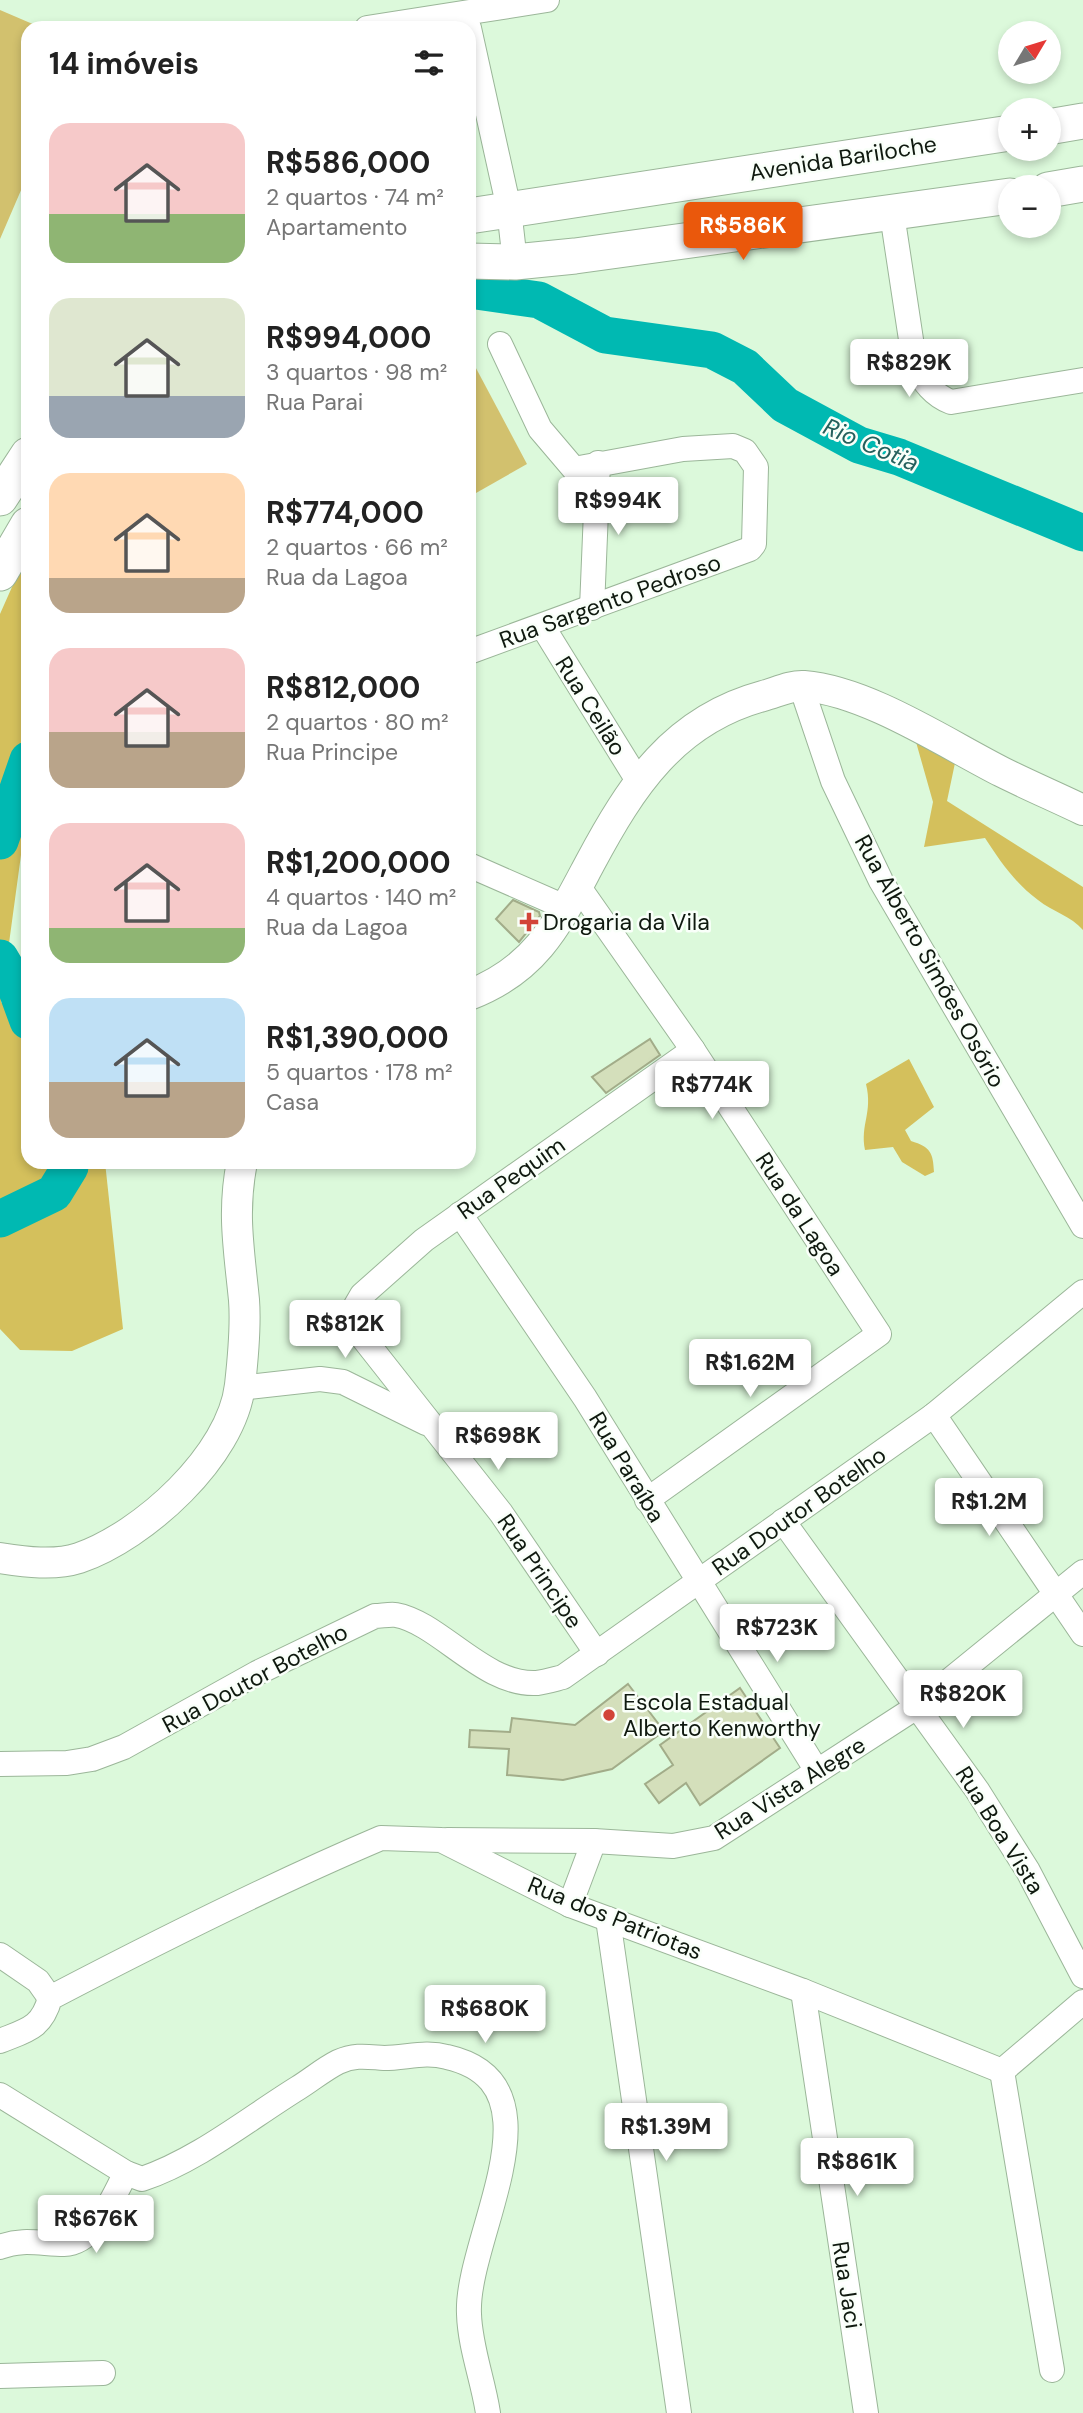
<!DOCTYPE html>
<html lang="pt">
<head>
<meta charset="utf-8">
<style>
  body { margin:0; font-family:"DM Sans",sans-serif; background:#f6f6f6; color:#222; height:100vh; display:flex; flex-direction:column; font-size:26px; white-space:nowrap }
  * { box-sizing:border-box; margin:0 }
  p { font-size:23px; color:#767676 }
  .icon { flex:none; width:38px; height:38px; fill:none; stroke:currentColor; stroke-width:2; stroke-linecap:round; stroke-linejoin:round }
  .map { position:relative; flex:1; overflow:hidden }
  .details { position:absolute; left:21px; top:21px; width:455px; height:1148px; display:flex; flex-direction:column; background:#fff; border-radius:21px; box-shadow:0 4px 10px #0003 }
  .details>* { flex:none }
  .needle { width:46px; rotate:52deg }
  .controls { position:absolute; left:998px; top:21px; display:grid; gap:14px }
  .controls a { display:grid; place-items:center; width:63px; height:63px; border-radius:50%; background:#fff; box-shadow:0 4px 10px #0003; font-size:35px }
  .price { position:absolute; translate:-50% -60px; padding:0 16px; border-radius:7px; background:#fff; color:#222; font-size:23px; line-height:46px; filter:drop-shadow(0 2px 4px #0008) }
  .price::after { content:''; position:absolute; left:50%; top:42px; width:21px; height:16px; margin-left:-10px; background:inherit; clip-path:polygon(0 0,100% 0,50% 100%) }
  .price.on { background:#ea580c; color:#fff }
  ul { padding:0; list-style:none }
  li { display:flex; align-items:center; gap:21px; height:175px; padding:0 28px }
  li span { display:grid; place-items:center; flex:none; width:196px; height:140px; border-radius:21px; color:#555 }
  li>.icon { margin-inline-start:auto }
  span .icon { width:84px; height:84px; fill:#fffc; stroke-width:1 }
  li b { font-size:30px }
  h2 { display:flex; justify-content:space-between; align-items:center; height:84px; padding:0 28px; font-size:30px }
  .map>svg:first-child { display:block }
  .green { fill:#d2c16e }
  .forest { fill:#d4c05c }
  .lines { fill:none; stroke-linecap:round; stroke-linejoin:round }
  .river { stroke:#00b9b2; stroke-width:37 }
  .building { fill:#d4dfbb; stroke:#a2ac89; stroke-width:2 }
  .minor-casing { stroke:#9bb699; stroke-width:26 }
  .tertiary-casing { stroke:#9bb699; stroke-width:32 }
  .secondary-casing { stroke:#9bb699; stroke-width:37 }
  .minor { stroke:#fff; stroke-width:24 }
  .tertiary { stroke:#fff; stroke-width:30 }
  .secondary { stroke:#fff; stroke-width:35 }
  .poi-dot { fill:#d24438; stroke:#f9fff9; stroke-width:2.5 }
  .labels { text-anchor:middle; stroke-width:5; stroke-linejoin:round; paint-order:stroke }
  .street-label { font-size:23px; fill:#0f190f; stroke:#f9fff9 }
  .poi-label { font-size:23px; fill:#0f190f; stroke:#f9fff9; text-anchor:start }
  .water-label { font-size:24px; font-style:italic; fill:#25605d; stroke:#f9fff9 }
</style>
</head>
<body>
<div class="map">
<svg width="1083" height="2413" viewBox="0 0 1083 2413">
  <rect width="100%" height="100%" fill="#dcf9db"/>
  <g class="green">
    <path d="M 0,10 L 42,28 L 28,28 L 28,174 L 0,239 Z"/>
    <path d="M 469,355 L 527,464 L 469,497 Z"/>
  </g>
  <g class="forest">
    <path d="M 28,551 L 28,838 L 21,855 L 1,1002 L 28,1030 L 28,1162 L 105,1162 L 123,1329 L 72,1351 L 20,1350 L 0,1329 L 0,614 Z"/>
    <path d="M 916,742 L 955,763 L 947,801 L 1083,887 L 1083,930 C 1071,916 1053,912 1038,900 C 1015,883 1000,861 985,838 L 924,847 L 933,802 Z"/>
    <path d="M 909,1059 L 934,1107 L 905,1130 L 911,1141 C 931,1147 933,1153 934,1172 L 925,1176 L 902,1162 L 893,1147 L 865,1150 C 860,1124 873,1113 866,1084 Z"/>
  </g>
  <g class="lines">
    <g class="river">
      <path d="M 469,290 L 539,300 L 605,335 L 712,350 L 745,367 L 785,405 L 859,445 L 899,457 L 1083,533"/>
      <path d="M 0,841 L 28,760"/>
      <path d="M 0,958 L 13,980 L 28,1021"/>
      <path d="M 0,1219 L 54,1193 L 70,1167 L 69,1162"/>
    </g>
  </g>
  <g class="building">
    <path d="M 513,900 L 539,912 L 540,916 L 519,942 L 496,919 Z"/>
    <path d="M 650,1039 L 660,1055 L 606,1093 L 592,1077 Z"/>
    <path d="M 628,1684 L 664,1731 L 612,1769 L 563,1780 L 507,1775 L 509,1749 L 469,1747 L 470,1730 L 510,1732 L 512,1718 L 575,1725 Z"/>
    <path d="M 740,1688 L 780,1748 L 700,1805 L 686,1783 L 659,1803 L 645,1784 L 673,1765 L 660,1745 Z"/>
  </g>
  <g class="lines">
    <defs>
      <g id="minor">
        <path d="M 367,28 L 547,0"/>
        <path d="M 469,28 L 509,209 L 515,262"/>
        <path d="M 892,214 L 915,366 C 924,382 933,395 951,402 L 1083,380"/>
        <path d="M 592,608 L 598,463"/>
        <path d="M 543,627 L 640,784"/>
        <path d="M 469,652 L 750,549 L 754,544 L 756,467 L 745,451 L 733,446 L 683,449 L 574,469 L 540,429 L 500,344"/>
        <path d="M 801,686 L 833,781 L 881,881 L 1083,1226"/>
        <path d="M 469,865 L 567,908"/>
        <path d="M 578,886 L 693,1050 L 879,1334 L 647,1500"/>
        <path d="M 460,1214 L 585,1398 L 817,1771"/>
        <path d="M 240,1388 L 320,1379 L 343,1382 L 426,1423"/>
        <path d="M 934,1415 L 1083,1634"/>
        <path d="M 783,1521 L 977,1790 L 1028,1871 L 1083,1976"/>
        <path d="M 597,1654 L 501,1513 L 352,1324 L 351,1314 L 362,1295 L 424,1240 L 693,1050"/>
        <path d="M 0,1764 L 67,1763 L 92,1759 L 124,1747 L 257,1673 L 375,1616 C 381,1616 390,1614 396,1615 C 440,1623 484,1686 537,1683 C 545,1682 555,1679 563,1677 L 934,1415 L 1083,1292"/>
        <path d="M 447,1840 L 594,1841 L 673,1846 L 714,1838 L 918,1706 L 1083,1572"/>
        <path d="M 570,1905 L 594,1841"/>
        <path d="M 608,1919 L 679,2413"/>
        <path d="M 0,1955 L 38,1981 L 50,1998"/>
        <path d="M 803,1991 L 866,2413"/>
        <path d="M 0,2041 C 27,2030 42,2028 50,1998 C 159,1941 268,1886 381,1838 L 441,1840 L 570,1905 L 803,1991 L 1002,2071"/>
        <path d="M 1002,2071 L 1052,2370"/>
        <path d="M 1002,2071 L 1083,2002"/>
        <path d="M 0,2095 L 126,2173 L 142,2179 C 198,2160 248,2119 298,2088 C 311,2080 324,2069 338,2062 C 356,2054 368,2057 384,2058 C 406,2058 425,2051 447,2057 C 567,2084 465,2238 469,2314 C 470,2347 483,2380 488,2413"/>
        <path d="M 0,2247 C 22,2238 42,2244 64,2244 C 96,2243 113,2196 126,2173"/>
        <path d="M 0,2376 L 103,2373"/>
      </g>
      <g id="tertiary">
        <path d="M 469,995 C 537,969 558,923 590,863 C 631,786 674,720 763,696 C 775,693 791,685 804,686 C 867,691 945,743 1002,772 C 1028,785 1056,797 1083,810"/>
        <path d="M 0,1558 C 26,1562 54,1566 79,1558 C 143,1536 232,1456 240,1385 C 243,1358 246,1326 244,1300 C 239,1249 232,1212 242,1162"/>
      </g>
      <g id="secondary">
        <path d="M 1048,127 L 1083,121"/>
        <path d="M 1048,190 L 1083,184"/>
        <path d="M 469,216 L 1010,133"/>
        <path d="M 469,261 L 515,262 L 575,256 L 1010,196"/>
        <path d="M 0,498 L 28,455"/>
        <path d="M 0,573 L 28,525"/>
      </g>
    </defs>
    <use href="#minor" class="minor-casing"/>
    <use href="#tertiary" class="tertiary-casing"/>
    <use href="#secondary" class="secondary-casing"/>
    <use href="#minor" class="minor"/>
    <use href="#tertiary" class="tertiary"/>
    <use href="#secondary" class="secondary"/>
  </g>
  <g class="poi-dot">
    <path d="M525.5 911.5h7v7h7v7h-7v7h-7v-7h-7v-7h7z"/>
    <circle cx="609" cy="1715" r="7"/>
  </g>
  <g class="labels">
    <g class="street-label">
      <text transform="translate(843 158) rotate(-9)" y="8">Avenida Bariloche</text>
      <text transform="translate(610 601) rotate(-20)" y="8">Rua Sargento Pedroso</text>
      <text transform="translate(591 706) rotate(58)" y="8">Rua Ceilão</text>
      <text transform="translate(930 961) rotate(61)" y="8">Rua Alberto Simões Osório</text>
      <text transform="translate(511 1178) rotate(-35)" y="8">Rua Pequim</text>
      <text transform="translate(800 1214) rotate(57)" y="8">Rua da Lagoa</text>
      <text transform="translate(627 1467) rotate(59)" y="8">Rua Paraíba</text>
      <text transform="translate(799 1511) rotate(-35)" y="8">Rua Doutor Botelho</text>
      <text transform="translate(540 1571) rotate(56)" y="8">Rua Principe</text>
      <text transform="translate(255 1678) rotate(-28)" y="8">Rua Doutor Botelho</text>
      <text transform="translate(790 1788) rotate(-32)" y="8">Rua Vista Alegre</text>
      <text transform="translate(1000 1830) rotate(58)" y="8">Rua Boa Vista</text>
      <text transform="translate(615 1918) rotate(22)" y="8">Rua dos Patriotas</text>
      <text transform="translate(847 2285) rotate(81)" y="8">Rua Jaci</text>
    </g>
    <g class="poi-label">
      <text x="543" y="930">Drogaria da Vila</text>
      <text x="623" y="1710">Escola Estadual<tspan x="623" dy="26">Alberto Kenworthy</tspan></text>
    </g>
    <g class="water-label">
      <text transform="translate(871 445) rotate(23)" y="8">Rio Cotia</text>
    </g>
  </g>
</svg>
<div class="controls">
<a><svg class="needle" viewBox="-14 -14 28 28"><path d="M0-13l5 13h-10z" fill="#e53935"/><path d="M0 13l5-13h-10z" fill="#767676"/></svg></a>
<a>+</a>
<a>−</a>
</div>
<b class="price on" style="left:743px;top:262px">R$586K</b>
<b class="price" style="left:909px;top:399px">R$829K</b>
<b class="price" style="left:618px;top:537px">R$994K</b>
<b class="price" style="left:712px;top:1121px">R$774K</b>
<b class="price" style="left:345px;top:1360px">R$812K</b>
<b class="price" style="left:750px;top:1399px">R$1.62M</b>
<b class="price" style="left:498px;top:1472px">R$698K</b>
<b class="price" style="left:989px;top:1538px">R$1.2M</b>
<b class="price" style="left:777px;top:1664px">R$723K</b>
<b class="price" style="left:963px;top:1730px">R$820K</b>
<b class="price" style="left:485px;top:2045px">R$680K</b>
<b class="price" style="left:666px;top:2163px">R$1.39M</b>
<b class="price" style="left:857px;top:2198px">R$861K</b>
<b class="price" style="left:96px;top:2255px">R$676K</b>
<section class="details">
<h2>14 imóveis<svg class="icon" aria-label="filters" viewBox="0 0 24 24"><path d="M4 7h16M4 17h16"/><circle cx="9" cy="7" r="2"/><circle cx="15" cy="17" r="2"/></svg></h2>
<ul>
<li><span style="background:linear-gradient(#f6c9c9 65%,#8fb573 0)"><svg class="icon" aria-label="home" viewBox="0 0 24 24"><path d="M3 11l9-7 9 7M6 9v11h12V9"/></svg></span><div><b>R$586,000</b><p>2 quartos · 74 m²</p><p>Apartamento</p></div></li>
<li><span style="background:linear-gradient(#dfe7d0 70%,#9aa5b1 0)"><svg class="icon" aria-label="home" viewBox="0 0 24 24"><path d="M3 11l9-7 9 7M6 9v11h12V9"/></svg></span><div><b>R$994,000</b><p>3 quartos · 98 m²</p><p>Rua Parai</p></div></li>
<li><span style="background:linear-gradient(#ffd9b3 75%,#b9a48a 0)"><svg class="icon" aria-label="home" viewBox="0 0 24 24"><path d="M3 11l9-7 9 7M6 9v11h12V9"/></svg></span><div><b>R$774,000</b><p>2 quartos · 66 m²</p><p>Rua da Lagoa</p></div></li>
<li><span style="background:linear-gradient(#f6c9c9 60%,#b9a48a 0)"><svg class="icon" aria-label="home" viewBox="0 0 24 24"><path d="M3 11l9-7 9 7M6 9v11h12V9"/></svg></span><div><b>R$812,000</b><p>2 quartos · 80 m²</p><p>Rua Principe</p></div></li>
<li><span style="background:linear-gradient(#f6c9c9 75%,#8fb573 0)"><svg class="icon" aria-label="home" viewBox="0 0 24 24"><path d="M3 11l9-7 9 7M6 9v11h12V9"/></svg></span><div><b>R$1,200,000</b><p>4 quartos · 140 m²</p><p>Rua da Lagoa</p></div></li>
<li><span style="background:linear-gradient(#bfe0f5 60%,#b9a48a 0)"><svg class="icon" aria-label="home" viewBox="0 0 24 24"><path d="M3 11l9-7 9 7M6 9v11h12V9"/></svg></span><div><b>R$1,390,000</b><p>5 quartos · 178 m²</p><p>Casa</p></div></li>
</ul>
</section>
</div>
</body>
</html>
